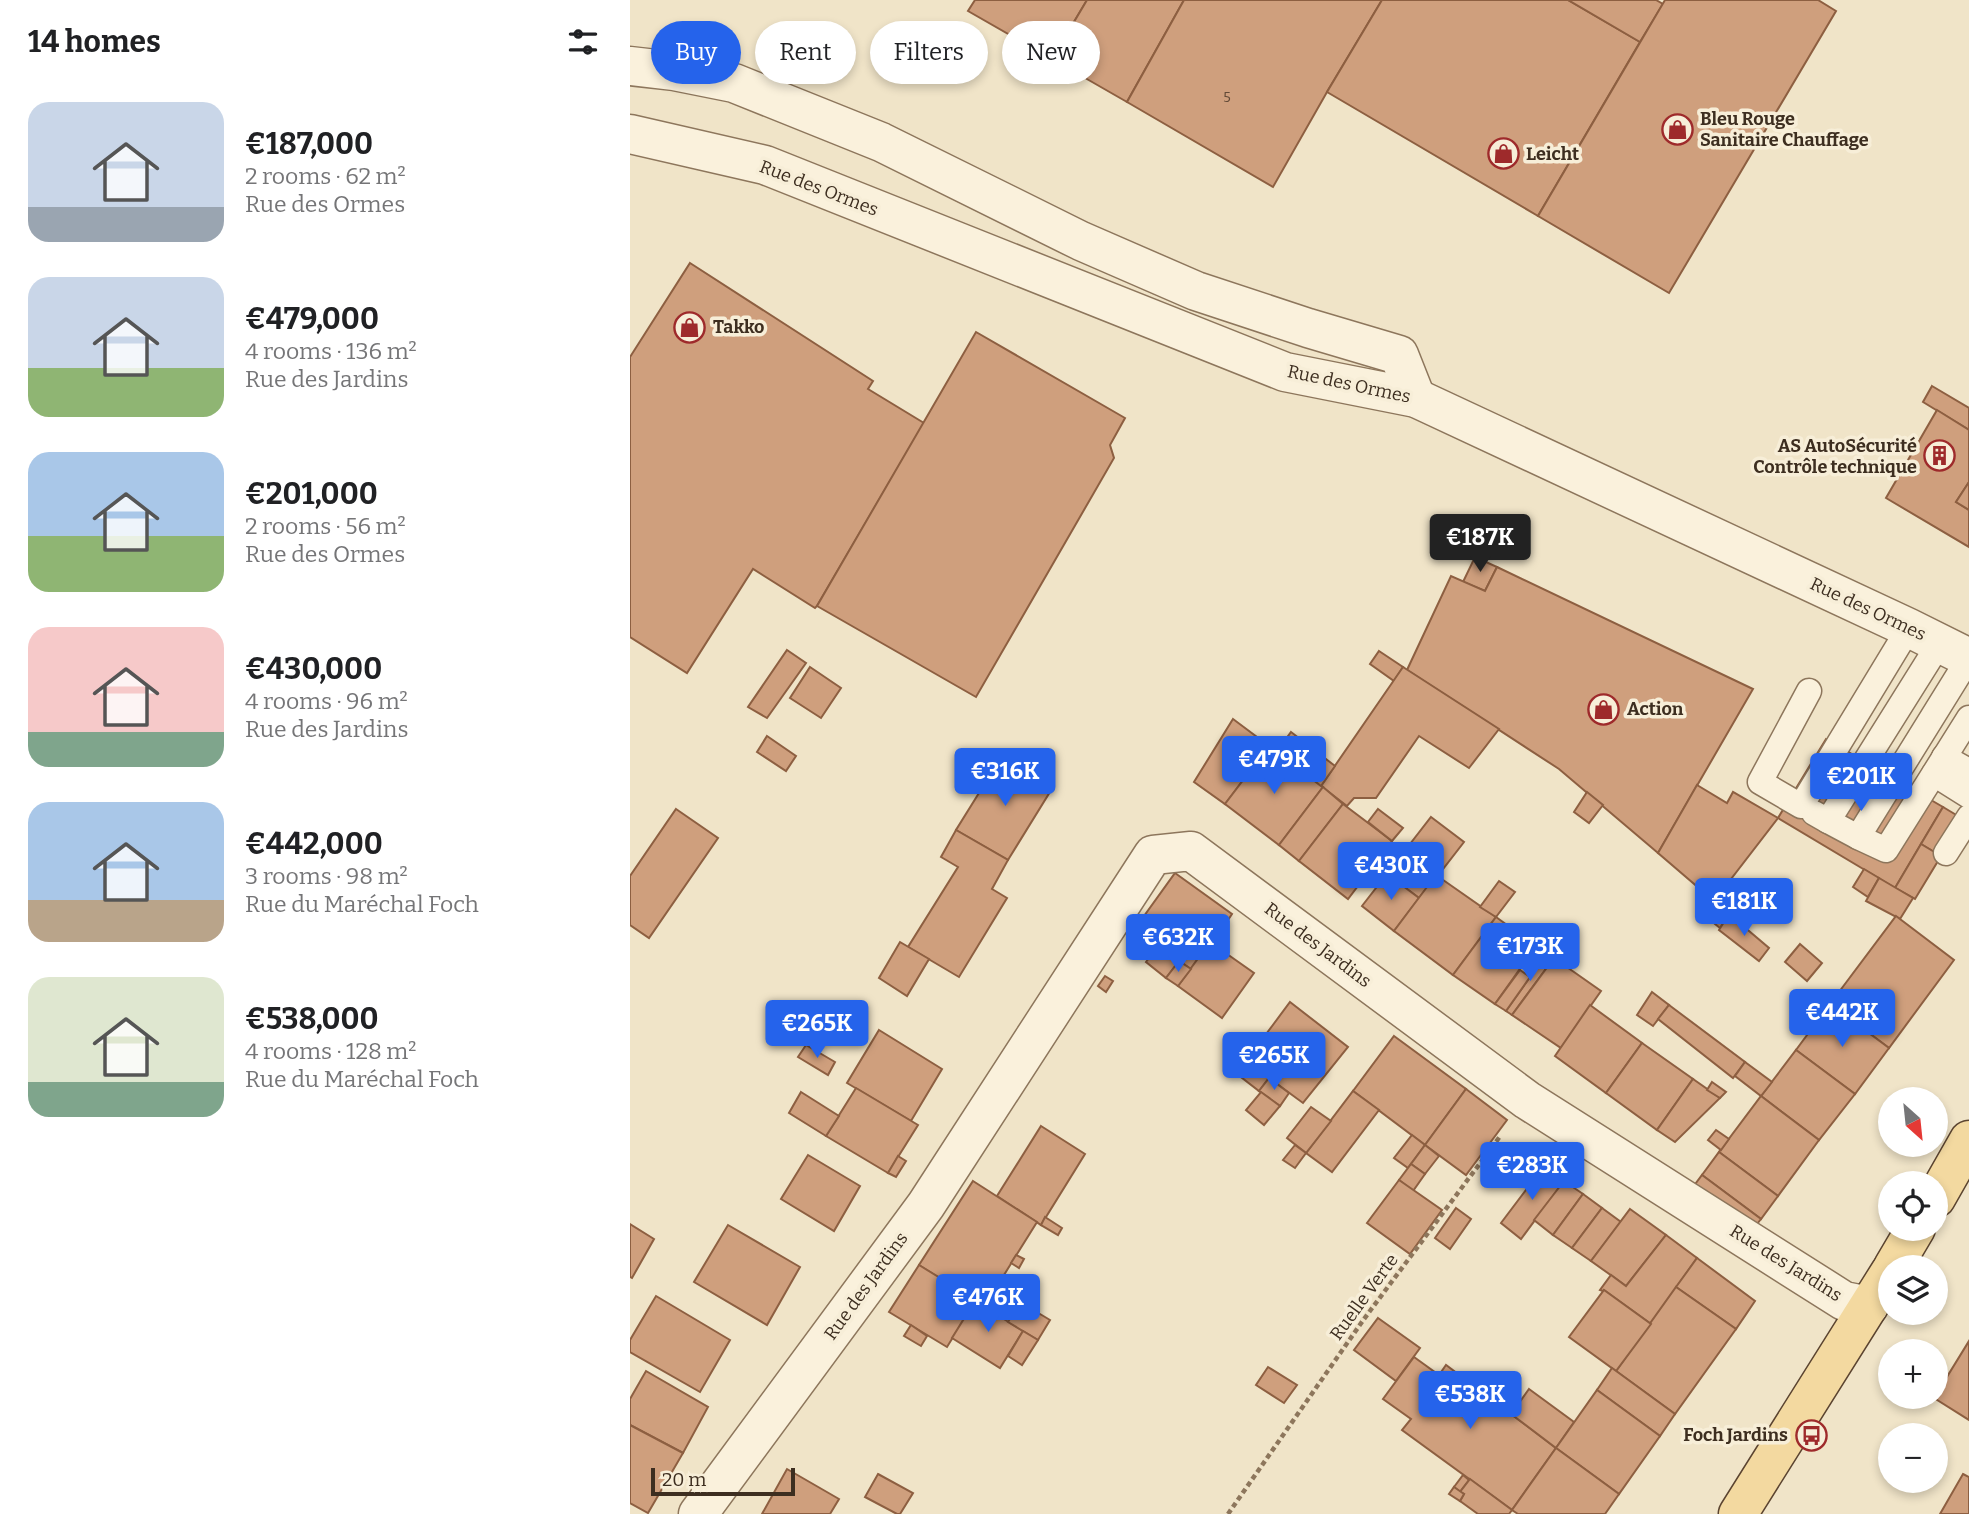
<!DOCTYPE html>
<html lang="en">
<head>
<meta charset="utf-8">
<style>
  body { margin:0; font-family:Bitter,serif; background:#f6f6f6; color:#202124; height:100vh; display:flex; flex-direction:column; font-size:26px; white-space:nowrap }
  * { box-sizing:border-box; margin:0 }
  p { font-size:23px; color:#757577 }
  .icon { flex:none; width:38px; height:38px; fill:none; stroke:currentColor; stroke-width:2; stroke-linecap:round; stroke-linejoin:round }
  .map { position:relative; flex:1; overflow:hidden }
  .side { display:flex; flex-direction:column; background:#fff; width:630px }
  .side>* { flex:none }
  .hud { position:absolute; left:21px; top:21px; width:665px; height:63px; display:flex; gap:14px }
  .needle { width:46px; rotate:153deg }
  .buttons { position:absolute; left:1248px; top:1087px; display:grid; gap:14px }
  .buttons a { display:grid; place-items:center; width:70px; height:70px; border-radius:50%; background:#fff; box-shadow:0 4px 10px #0003; font-size:35px }
  .scale { position:absolute; left:21px; bottom:18px; width:144px; box-sizing:border-box; padding-left:7px; border:4px solid #3d2e20; border-top:0; font-size:19px; line-height:24px; white-space:nowrap; color:#3d2e20; -webkit-text-stroke:5px #f7eed8; paint-order:stroke }
  .price { position:absolute; translate:-50% -60px; padding:0 16px; border-radius:7px; background:#2563eb; color:#fff; font-size:23px; line-height:46px; filter:drop-shadow(0 2px 4px #0008) }
  .price::after { content:''; position:absolute; left:50%; top:42px; width:21px; height:16px; margin-left:-10px; background:inherit; clip-path:polygon(0 0,100% 0,50% 100%) }
  .price.selected { background:#222; color:#fff }
  ul { padding:0; list-style:none }
  li { display:flex; align-items:center; gap:21px; height:175px; padding:0 28px }
  li span { display:grid; place-items:center; flex:none; width:196px; height:140px; border-radius:21px; color:#555 }
  li>.icon { margin-inline-start:auto }
  span .icon { width:84px; height:84px; fill:#fffc; stroke-width:1 }
  li b { font-size:30px }
  h2 { display:flex; justify-content:space-between; align-items:center; height:84px; padding:0 28px; font-size:30px }
  .tag { padding:0 24px; border-radius:32px; background:#fff; box-shadow:0 4px 10px #0003; font-size:24px; line-height:63px }
  .tag.selected { background:#2563eb; color:#fff }
  main { display:flex; flex:1; min-height:0 }
  .map>svg:first-child { display:block }
  .building { fill:#cf9f7d; stroke:#8d5f41; stroke-width:2 }
  .lines { fill:none; stroke-linecap:round; stroke-linejoin:round }
  .service-casing { stroke:#8d765c; stroke-width:27 }
  .minor-casing { stroke:#8d765c; stroke-width:41 }
  .primary-casing { stroke:#5b4430; stroke-width:41 }
  .path { stroke:#8d765c; stroke-width:4.5; stroke-dasharray:5 3.5; stroke-linecap:butt }
  .service { stroke:#faf1dc; stroke-width:24 }
  .minor { stroke:#faf1dc; stroke-width:38 }
  .primary { stroke:#f3d9a0; stroke-width:38 }
  .labels { text-anchor:middle; stroke-width:7; stroke-linejoin:round; paint-order:stroke }
  .number-label { font-size:14px; fill:#624a37 }
  .poi-label { font-size:18px; font-weight:bold; fill:#3d2e20; stroke:#f7eed8; text-anchor:start }
  .street-label { font-size:18px; fill:#3d2e20; stroke:#f7eed8 }
</style>
</head>
<body>
<main>
<section class="side">
<h2>14 homes<svg class="icon" aria-label="filters" viewBox="0 0 24 24"><path d="M4 7h16M4 17h16"/><circle cx="9" cy="7" r="2"/><circle cx="15" cy="17" r="2"/></svg></h2>
<ul>
<li><span style="background:linear-gradient(#c9d6e8 75%,#9aa5b1 0)"><svg class="icon" aria-label="home" viewBox="0 0 24 24"><path d="M3 11l9-7 9 7M6 9v11h12V9"/></svg></span><div><b>€187,000</b><p>2 rooms · 62 m²</p><p>Rue des Ormes</p></div></li>
<li><span style="background:linear-gradient(#c9d6e8 65%,#8fb573 0)"><svg class="icon" aria-label="home" viewBox="0 0 24 24"><path d="M3 11l9-7 9 7M6 9v11h12V9"/></svg></span><div><b>€479,000</b><p>4 rooms · 136 m²</p><p>Rue des Jardins</p></div></li>
<li><span style="background:linear-gradient(#a9c7e8 60%,#8fb573 0)"><svg class="icon" aria-label="home" viewBox="0 0 24 24"><path d="M3 11l9-7 9 7M6 9v11h12V9"/></svg></span><div><b>€201,000</b><p>2 rooms · 56 m²</p><p>Rue des Ormes</p></div></li>
<li><span style="background:linear-gradient(#f6c9c9 75%,#7fa58c 0)"><svg class="icon" aria-label="home" viewBox="0 0 24 24"><path d="M3 11l9-7 9 7M6 9v11h12V9"/></svg></span><div><b>€430,000</b><p>4 rooms · 96 m²</p><p>Rue des Jardins</p></div></li>
<li><span style="background:linear-gradient(#a9c7e8 70%,#b9a48a 0)"><svg class="icon" aria-label="home" viewBox="0 0 24 24"><path d="M3 11l9-7 9 7M6 9v11h12V9"/></svg></span><div><b>€442,000</b><p>3 rooms · 98 m²</p><p>Rue du Maréchal Foch</p></div></li>
<li><span style="background:linear-gradient(#dfe7d0 75%,#7fa58c 0)"><svg class="icon" aria-label="home" viewBox="0 0 24 24"><path d="M3 11l9-7 9 7M6 9v11h12V9"/></svg></span><div><b>€538,000</b><p>4 rooms · 128 m²</p><p>Rue du Maréchal Foch</p></div></li>
</ul>
</section>
<div class="map">
<svg width="1339" height="1514" viewBox="0 0 1339 1514">
  <rect width="100%" height="100%" fill="#f0e4c8"/>
  <g class="building">
    <path d="M 345,0 L 457,0 L 422,59 L 338,11 Z"/>
    <path d="M 457,0 L 554,0 L 497,102 L 422,59 Z"/>
    <path d="M 554,0 L 752,0 L 697,92 L 643,187 L 497,102 Z"/>
    <path d="M 752,0 L 938,0 L 1010,42 L 908,216 L 697,92 Z"/>
    <path d="M 938,0 L 1026,0 L 1033,4 L 1010,42 Z"/>
    <path d="M 1035,0 L 1188,0 L 1206,11 L 1039,293 L 908,216 Z"/>
    <path d="M 60,263 L 243,381 L 238,389 L 294,423 L 187,606 L 185,608 L 123,569 L 57,673 L 0,637 L 0,357 Z"/>
    <path d="M 346,332 L 495,418 L 480,445 L 484,458 L 346,697 L 187,606 Z"/>
    <path d="M 1302,386 L 1339,408 L 1339,430 L 1293,402 Z"/>
    <path d="M 1307,410 L 1339,430 L 1339,482 L 1326,502 L 1339,510 L 1339,547 L 1256,498 Z"/>
    <path d="M 1339,482 L 1339,510 L 1326,502 Z"/>
    <path d="M 845,557 L 867,567 L 855,591 L 833,582 Z"/>
    <path d="M 867,567 L 1123,689 L 1028,853 L 929,769 L 777,670 L 821,576 L 855,591 Z"/>
    <path d="M 157,650 L 176,663 L 137,718 L 118,707 Z"/>
    <path d="M 749,651 L 773,667 L 764,681 L 740,664 Z"/>
    <path d="M 180,667 L 211,688 L 191,718 L 160,698 Z"/>
    <path d="M 773,667 L 869,729 L 839,768 L 789,736 L 746,798 L 724,798 L 717,806 L 691,786 Z"/>
    <path d="M 603,719 L 639,746 L 595,804 L 564,782 Z"/>
    <path d="M 661,732 L 683,749 L 668,768 L 648,753 L 653,747 L 651,746 Z"/>
    <path d="M 137,736 L 166,756 L 156,771 L 127,752 Z"/>
    <path d="M 1196,739 L 1313,807 L 1265,888 L 1148,818 Z"/>
    <path d="M 639,746 L 693,787 L 649,845 L 595,804 Z"/>
    <path d="M 683,749 L 705,766 L 691,786 L 668,768 Z"/>
    <path d="M 372,756 L 423,787 L 378,860 L 326,830 Z"/>
    <path d="M 1067,785 L 1097,803 L 1103,792 L 1148,818 L 1084,901 L 1028,853 Z"/>
    <path d="M 693,787 L 713,804 L 669,861 L 649,845 Z"/>
    <path d="M 957,792 L 973,805 L 959,823 L 944,812 Z"/>
    <path d="M 713,804 L 762,841 L 718,899 L 669,861 Z"/>
    <path d="M 1313,807 L 1333,819 L 1311,856 L 1291,844 Z"/>
    <path d="M 46,809 L 88,838 L 19,938 L 0,925 L 0,876 Z"/>
    <path d="M 748,809 L 773,828 L 762,841 L 738,822 Z"/>
    <path d="M 801,817 L 834,842 L 813,869 L 780,844 Z"/>
    <path d="M 326,830 L 378,860 L 362,889 L 377,898 L 329,977 L 278,947 L 328,867 L 311,857 Z"/>
    <path d="M 780,844 L 812,868 L 789,898 L 757,874 Z"/>
    <path d="M 1291,844 L 1311,856 L 1285,899 L 1265,888 Z"/>
    <path d="M 1234,869 L 1249,878 L 1238,897 L 1223,887 Z"/>
    <path d="M 545,873 L 602,914 L 582,944 L 580,942 L 561,969 L 504,930 Z"/>
    <path d="M 757,874 L 789,898 L 764,931 L 732,906 Z"/>
    <path d="M 806,875 L 866,917 L 823,975 L 764,931 Z"/>
    <path d="M 1249,878 L 1283,898 L 1270,919 L 1236,901 Z"/>
    <path d="M 869,881 L 885,892 L 866,917 L 850,907 Z"/>
    <path d="M 1094,891 L 1120,912 L 1111,924 L 1084,901 Z"/>
    <path d="M 1084,901 L 1099,914 L 1090,928 L 1074,915 Z"/>
    <path d="M 1099,914 L 1139,948 L 1129,961 L 1089,930 Z"/>
    <path d="M 1266,916 L 1324,960 L 1259,1048 L 1200,1004 Z"/>
    <path d="M 866,917 L 906,946 L 865,1004 L 823,975 Z"/>
    <path d="M 270,942 L 299,959 L 277,996 L 249,978 Z"/>
    <path d="M 580,942 L 624,973 L 592,1018 L 548,986 Z"/>
    <path d="M 1170,944 L 1192,963 L 1177,981 L 1155,962 Z"/>
    <path d="M 528,946 L 549,961 L 536,978 L 516,962 Z"/>
    <path d="M 917,953 L 924,958 L 882,1015 L 876,1011 Z"/>
    <path d="M 924,958 L 971,991 L 931,1048 L 882,1015 Z"/>
    <path d="M 549,961 L 561,969 L 548,986 L 536,978 Z"/>
    <path d="M 890,970 L 900,977 L 876,1011 L 865,1004 Z"/>
    <path d="M 475,976 L 483,981 L 476,992 L 468,986 Z"/>
    <path d="M 1022,992 L 1039,1005 L 1023,1026 L 1007,1015 Z"/>
    <path d="M 660,1002 L 718,1047 L 673,1103 L 616,1061 Z"/>
    <path d="M 1200,1004 L 1259,1048 L 1225,1094 L 1166,1050 Z"/>
    <path d="M 960,1005 L 1012,1043 L 976,1093 L 925,1056 Z"/>
    <path d="M 1039,1005 L 1115,1062 L 1103,1078 L 1028,1019 Z"/>
    <path d="M 249,1030 L 312,1069 L 281,1121 L 217,1083 Z"/>
    <path d="M 764,1036 L 836,1089 L 795,1145 L 723,1091 Z"/>
    <path d="M 1012,1043 L 1063,1079 L 1027,1130 L 976,1093 Z"/>
    <path d="M 176,1045 L 205,1062 L 198,1075 L 168,1057 Z"/>
    <path d="M 1166,1050 L 1225,1094 L 1189,1140 L 1131,1096 Z"/>
    <path d="M 616,1061 L 639,1078 L 629,1091 L 607,1074 Z"/>
    <path d="M 1115,1062 L 1142,1082 L 1131,1096 L 1105,1076 Z"/>
    <path d="M 639,1078 L 659,1093 L 650,1106 L 629,1091 Z"/>
    <path d="M 1063,1079 L 1090,1098 L 1045,1142 L 1027,1130 Z"/>
    <path d="M 1082,1082 L 1096,1092 L 1090,1098 L 1077,1090 Z"/>
    <path d="M 226,1088 L 288,1125 L 258,1173 L 196,1136 Z"/>
    <path d="M 836,1089 L 877,1120 L 836,1175 L 795,1145 Z"/>
    <path d="M 723,1091 L 749,1110 L 702,1172 L 676,1153 Z"/>
    <path d="M 171,1092 L 209,1116 L 196,1136 L 159,1113 Z"/>
    <path d="M 631,1092 L 650,1106 L 634,1125 L 616,1110 Z"/>
    <path d="M 1131,1096 L 1189,1140 L 1148,1196 L 1089,1152 Z"/>
    <path d="M 681,1107 L 701,1121 L 676,1153 L 657,1138 Z"/>
    <path d="M 411,1126 L 455,1154 L 411,1225 L 367,1196 Z"/>
    <path d="M 1086,1130 L 1099,1139 L 1091,1150 L 1078,1140 Z"/>
    <path d="M 782,1135 L 795,1145 L 778,1168 L 764,1158 Z"/>
    <path d="M 665,1145 L 676,1153 L 665,1168 L 653,1160 Z"/>
    <path d="M 795,1145 L 809,1156 L 795,1174 L 781,1164 Z"/>
    <path d="M 1089,1152 L 1148,1196 L 1131,1219 L 1072,1175 Z"/>
    <path d="M 178,1155 L 230,1186 L 204,1231 L 151,1199 Z"/>
    <path d="M 268,1156 L 276,1161 L 266,1177 L 258,1173 Z"/>
    <path d="M 781,1164 L 795,1174 L 783,1191 L 769,1180 Z"/>
    <path d="M 914,1166 L 934,1181 L 891,1239 L 871,1223 Z"/>
    <path d="M 1072,1175 L 1131,1219 L 1123,1229 L 1063,1187 Z"/>
    <path d="M 769,1180 L 812,1210 L 780,1254 L 737,1223 Z"/>
    <path d="M 343,1181 L 407,1222 L 354,1307 L 289,1265 Z"/>
    <path d="M 934,1181 L 953,1194 L 923,1235 L 904,1220 Z"/>
    <path d="M 953,1194 L 972,1208 L 942,1248 L 923,1235 Z"/>
    <path d="M 826,1208 L 841,1219 L 820,1249 L 805,1238 Z"/>
    <path d="M 972,1208 L 991,1222 L 961,1261 L 942,1248 Z"/>
    <path d="M 1000,1209 L 1036,1235 L 996,1286 L 961,1261 Z"/>
    <path d="M 415,1217 L 432,1228 L 428,1235 L 411,1225 Z"/>
    <path d="M 0,1224 L 24,1239 L 2,1278 L 0,1277 Z"/>
    <path d="M 98,1225 L 170,1267 L 137,1325 L 64,1282 Z"/>
    <path d="M 1036,1235 L 1067,1258 L 1021,1324 L 974,1290 L 973,1291 L 970,1290 L 981,1275 L 996,1286 Z"/>
    <path d="M 386,1255 L 394,1259 L 389,1268 L 381,1263 Z"/>
    <path d="M 1067,1258 L 1125,1301 L 1106,1329 L 1046,1287 Z"/>
    <path d="M 289,1265 L 346,1300 L 317,1347 L 259,1312 Z"/>
    <path d="M 1046,1287 L 1106,1329 L 1045,1414 L 986,1371 Z"/>
    <path d="M 974,1290 L 1021,1324 L 986,1371 L 939,1337 Z"/>
    <path d="M 26,1296 L 100,1340 L 70,1392 L 0,1352 L 0,1340 Z"/>
    <path d="M 345,1301 L 393,1331 L 370,1368 L 322,1338 Z"/>
    <path d="M 390,1302 L 420,1320 L 408,1340 L 378,1322 Z"/>
    <path d="M 748,1318 L 790,1348 L 766,1381 L 724,1350 Z"/>
    <path d="M 281,1325 L 297,1336 L 291,1346 L 274,1336 Z"/>
    <path d="M 393,1331 L 408,1340 L 392,1365 L 378,1356 Z"/>
    <path d="M 1339,1341 L 1339,1420 L 1304,1398 Z"/>
    <path d="M 784,1357 L 809,1375 L 816,1365 L 926,1448 L 882,1510 L 772,1430 L 781,1419 L 753,1399 Z"/>
    <path d="M 638,1367 L 667,1385 L 654,1403 L 626,1385 Z"/>
    <path d="M 982,1368 L 1045,1414 L 1030,1436 L 967,1390 Z"/>
    <path d="M 16,1371 L 78,1407 L 53,1453 L 0,1425 L 0,1399 Z"/>
    <path d="M 899,1389 L 944,1422 L 926,1448 L 881,1414 Z"/>
    <path d="M 967,1390 L 1030,1436 L 989,1494 L 926,1448 Z"/>
    <path d="M 0,1425 L 53,1453 L 18,1513 L 0,1503 Z"/>
    <path d="M 926,1448 L 989,1494 L 975,1514 L 888,1514 L 882,1510 Z"/>
    <path d="M 157,1469 L 209,1499 L 200,1514 L 132,1514 Z"/>
    <path d="M 248,1474 L 283,1493 L 270,1514 L 267,1514 L 235,1497 Z"/>
    <path d="M 1333,1474 L 1339,1477 L 1339,1514 L 1310,1514 Z"/>
    <path d="M 833,1475 L 839,1480 L 830,1492 L 824,1487 Z"/>
    <path d="M 840,1479 L 882,1510 L 879,1514 L 848,1514 L 830,1501 L 834,1494 L 830,1492 Z"/>
    <path d="M 824,1487 L 834,1494 L 830,1501 L 819,1494 Z"/>
  </g>
  <g class="lines">
    <defs>
      <g id="service">
        <path d="M 1179,691 L 1130,782 L 1171,806 L 1279,628"/>
        <path d="M 1314,757 L 1339,771"/>
        <path d="M 1304,774 L 1339,796"/>
        <path d="M 1184,813 L 1198,821 L 1309,644"/>
        <path d="M 1198,821 L 1228,837 L 1339,658"/>
        <path d="M 1228,837 L 1256,850 L 1339,718"/>
        <path d="M 1316,853 L 1339,817"/>
      </g>
      <g id="minor">
        <path d="M 0,66 L 44,71 L 104,83 L 251,142 L 451,241 L 566,291 L 678,328 L 769,355 L 786,398"/>
        <path d="M 0,134 L 135,165 L 655,372 L 786,398 L 1279,628 L 1339,658"/>
        <path d="M 68,1514 L 296,1205 L 523,855 L 561,851 L 897,1100 L 1214,1301 L 1239,1306"/>
      </g>
      <g id="primary">
        <path d="M 1306,1198 L 1339,1140"/>
        <path d="M 1263,1267 L 1286,1228"/>
        <path d="M 1108,1514 L 1260,1272"/>
      </g>
    </defs>
    <use href="#service" class="service-casing"/>
    <use href="#minor" class="minor-casing"/>
    <use href="#primary" class="primary-casing"/>
    <path class="path" d="M 598,1514 L 734,1319 L 871,1135"/>
    <use href="#service" class="service"/>
    <use href="#minor" class="minor"/>
    <use href="#primary" class="primary"/>
  </g>
  <defs>
    <symbol id="shop-ring" viewBox="-11 -11 22 22"><circle r="9.5" fill="#f7eed8" stroke="#9e2a2b" stroke-width="1.5"/><path d="M-5-2.5h2.3a2.7 3.5 0 0 1 5.4 0H5L5.5 6h-11ZM-1.5-2.5h3a1.5 2.3 0 0 0-3 0Z" fill="#9e2a2b"/></symbol>
    <symbol id="building-ring" viewBox="-11 -11 22 22"><circle r="9.5" fill="#f7eed8" stroke="#9e2a2b" stroke-width="1.5"/><path d="M-4-6H4V6H1V3H-1V6H-4ZM-2.5-4.3h1.7v1.8h-1.7ZM.8-4.3h1.7v1.8H.8ZM-2.5-1h1.7V.8h-1.7ZM.8-1h1.7V.8H.8Z" fill="#9e2a2b"/></symbol>
    <symbol id="bus-ring" viewBox="-11 -11 22 22"><circle r="9.5" fill="#f7eed8" stroke="#9e2a2b" stroke-width="1.5"/><path d="M-5-6H5V4H4V6H2V4H-2V6H-4V4H-5ZM-3.5-4V0h7V-4ZM-3.5 1.2v1.5H-2V1.2ZM2 1.2v1.5H3.5V1.2Z" fill="#9e2a2b"/></symbol>
  </defs>
  <g fill-rule="evenodd">
    <use href="#shop-ring" x="1030" y="112" width="35" height="35"/>
    <use href="#shop-ring" x="856" y="136" width="35" height="35"/>
    <use href="#shop-ring" x="42" y="310" width="35" height="35"/>
    <use href="#building-ring" x="1292" y="438" width="35" height="35"/>
    <use href="#shop-ring" x="956" y="692" width="35" height="35"/>
    <use href="#bus-ring" x="1164" y="1418" width="35" height="35"/>
  </g>
  <g class="labels">
    <g class="number-label">
      <text x="597" y="102">5</text>
    </g>
    <g class="poi-label">
      <text x="1070" y="125">Bleu Rouge<tspan x="1070" dy="21">Sanitaire Chauffage</tspan></text>
      <text x="896" y="160">Leicht</text>
      <text x="83" y="333">Takko</text>
      <text x="1287" y="452" text-anchor="end">AS AutoSécurité<tspan x="1287" dy="21">Contrôle technique</tspan></text>
      <text x="997" y="715">Action</text>
      <text x="1158" y="1441" text-anchor="end">Foch Jardins</text>
    </g>
    <g class="street-label">
      <text transform="translate(189 188) rotate(21)" y="6">Rue des Ormes</text>
      <text transform="translate(719 384) rotate(12)" y="6">Rue des Ormes</text>
      <text transform="translate(1238 609) rotate(25)" y="6">Rue des Ormes</text>
      <text transform="translate(688 945) rotate(37)" y="6">Rue des Jardins</text>
      <text transform="translate(1156 1263) rotate(32)" y="6">Rue des Jardins</text>
      <text transform="translate(236 1286) rotate(-54)" y="6">Rue des Jardins</text>
      <text transform="translate(734 1297) rotate(-54)" y="6">Ruelle Verte</text>
    </g>
  </g>
</svg>
<div class="buttons">
<a><svg class="needle" viewBox="-14 -14 28 28"><path d="M0-13l5 13h-10z" fill="#e53935"/><path d="M0 13l5-13h-10z" fill="#757577"/></svg></a>
<a><svg class="icon" aria-label="locate" viewBox="0 0 24 24"><circle cx="12" cy="12" r="6"/><path d="M12 2v4M12 18v4M2 12h4M18 12h4"/></svg></a>
<a><svg class="icon" aria-label="layers" viewBox="0 0 24 24"><path d="M12 4l9 5-9 5-9-5zM3 14l9 5 9-5"/></svg></a>
<a>+</a>
<a>−</a>
</div>
<div class="scale">20 m</div>
<b class="price selected" style="left:850px;top:574px">€187K</b>
<b class="price" style="left:644px;top:796px">€479K</b>
<b class="price" style="left:375px;top:808px">€316K</b>
<b class="price" style="left:1231px;top:813px">€201K</b>
<b class="price" style="left:761px;top:902px">€430K</b>
<b class="price" style="left:1114px;top:938px">€181K</b>
<b class="price" style="left:548px;top:974px">€632K</b>
<b class="price" style="left:900px;top:983px">€173K</b>
<b class="price" style="left:1212px;top:1049px">€442K</b>
<b class="price" style="left:187px;top:1060px">€265K</b>
<b class="price" style="left:644px;top:1092px">€265K</b>
<b class="price" style="left:902px;top:1202px">€283K</b>
<b class="price" style="left:358px;top:1334px">€476K</b>
<b class="price" style="left:840px;top:1431px">€538K</b>
<div class="hud">
<a class="tag selected">Buy</a>
<a class="tag">Rent</a>
<a class="tag">Filters</a>
<a class="tag">New</a>
</div>
</div>
</main>
</body>
</html>
